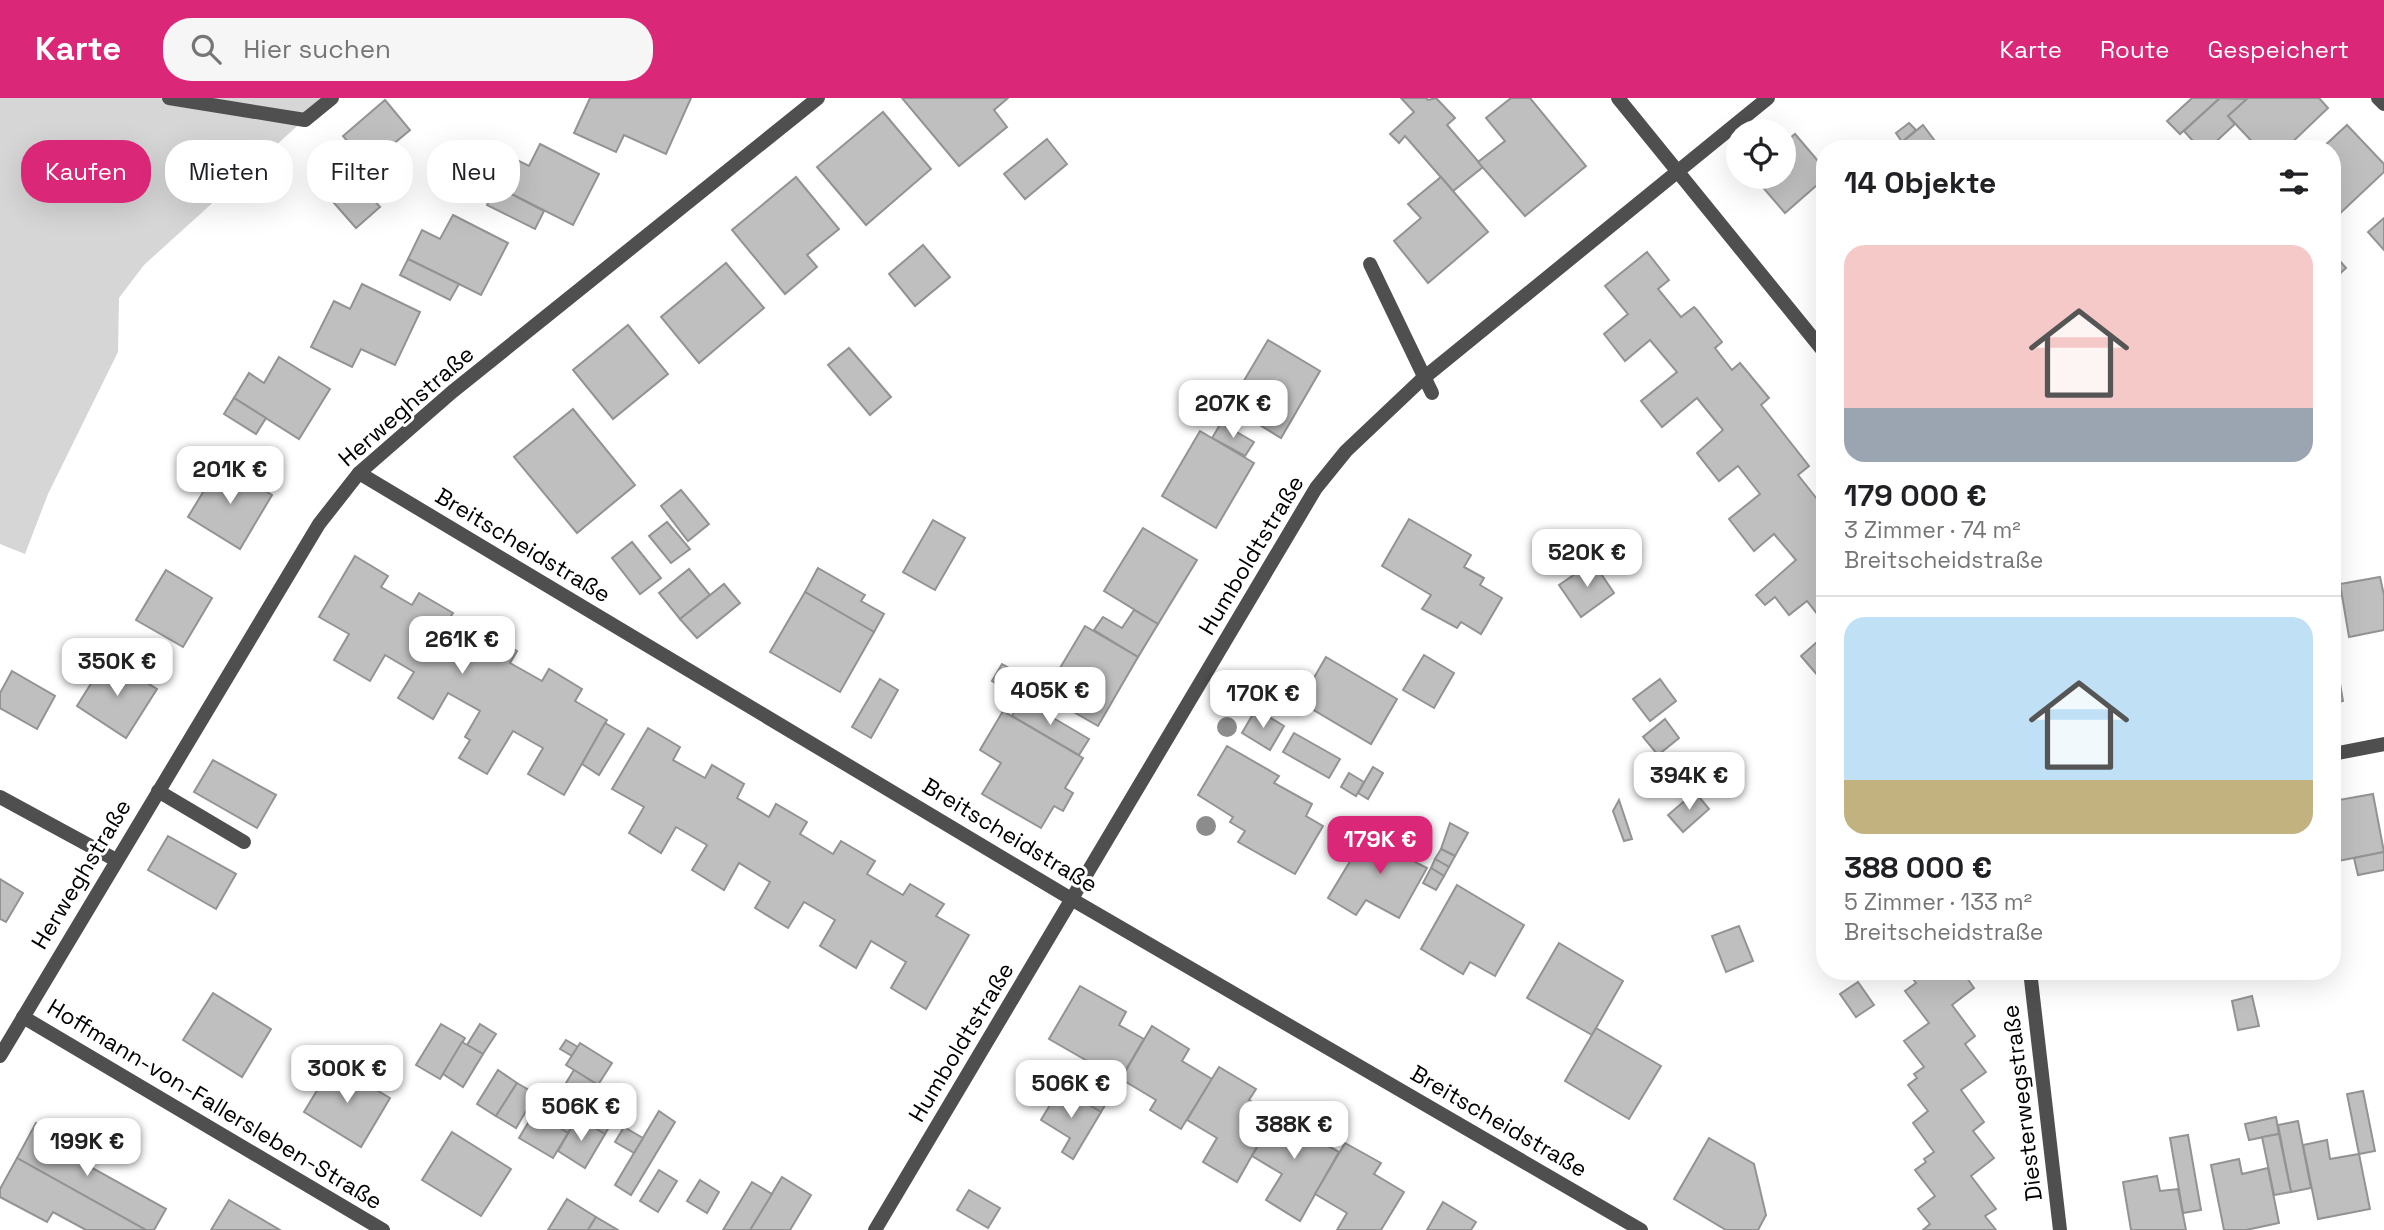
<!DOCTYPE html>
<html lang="de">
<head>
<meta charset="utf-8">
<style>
  body { margin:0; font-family:"Space Grotesk",sans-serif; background:#f6f6f6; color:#202124; height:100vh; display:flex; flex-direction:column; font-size:26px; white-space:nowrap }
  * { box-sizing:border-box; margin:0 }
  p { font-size:23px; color:#757577 }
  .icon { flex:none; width:38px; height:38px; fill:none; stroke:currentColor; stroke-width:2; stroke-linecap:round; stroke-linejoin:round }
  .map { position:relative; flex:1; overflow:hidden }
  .drawer { position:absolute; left:1816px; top:42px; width:525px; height:840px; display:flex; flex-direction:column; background:#fff; border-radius:28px; box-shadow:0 7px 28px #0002 }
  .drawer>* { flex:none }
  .banner { position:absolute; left:21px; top:42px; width:665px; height:63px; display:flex; gap:14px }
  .buttons { position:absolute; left:1726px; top:21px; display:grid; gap:14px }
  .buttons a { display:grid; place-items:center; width:70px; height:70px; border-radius:50%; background:#fff; box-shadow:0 7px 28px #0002; font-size:35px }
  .price { position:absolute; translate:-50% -60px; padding:0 16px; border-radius:14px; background:#fff; color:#222; font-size:23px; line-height:46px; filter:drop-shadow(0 2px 4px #0008) }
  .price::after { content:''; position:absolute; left:50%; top:42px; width:21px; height:16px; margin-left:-10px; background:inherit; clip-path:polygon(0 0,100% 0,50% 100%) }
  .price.selected { background:#db2777; color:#fff }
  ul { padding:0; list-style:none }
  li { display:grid; align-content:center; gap:14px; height:371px; padding:0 28px }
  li+li { border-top:2px solid #e0e0e0 }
  li span { display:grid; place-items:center; height:217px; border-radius:21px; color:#555 }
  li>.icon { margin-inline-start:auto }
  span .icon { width:126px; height:126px; fill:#fffc; stroke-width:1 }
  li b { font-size:30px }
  h2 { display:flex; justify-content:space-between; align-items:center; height:84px; padding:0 28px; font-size:30px }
  .pill { padding:0 24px; border-radius:28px; background:#fff; box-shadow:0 7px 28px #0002; font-size:24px; line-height:63px }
  .pill.selected { background:#db2777; color:#fff }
  header { display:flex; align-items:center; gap:42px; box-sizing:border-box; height:98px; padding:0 35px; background:#db2777; color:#fff }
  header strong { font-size:33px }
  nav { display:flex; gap:38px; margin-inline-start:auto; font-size:24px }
  .search { width:490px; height:63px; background:#f6f6f6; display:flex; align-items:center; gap:18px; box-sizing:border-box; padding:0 24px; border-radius:28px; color:#757577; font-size:26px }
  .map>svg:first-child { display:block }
  .green { fill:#d6d6d6 }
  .building { fill:#bfbfbf; stroke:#939393; stroke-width:2 }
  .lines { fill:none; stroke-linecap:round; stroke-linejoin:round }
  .lane { stroke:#4f4f4f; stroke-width:14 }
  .street { stroke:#4f4f4f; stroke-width:14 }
  .tree { fill:#8c8c8c }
  .labels { text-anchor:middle; stroke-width:6; stroke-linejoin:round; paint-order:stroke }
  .street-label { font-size:23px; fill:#000; stroke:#fff }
</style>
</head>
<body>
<header>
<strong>Karte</strong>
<div class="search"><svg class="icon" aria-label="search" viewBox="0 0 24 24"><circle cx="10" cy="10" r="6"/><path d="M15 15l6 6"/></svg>Hier suchen</div>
<nav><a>Karte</a><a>Route</a><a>Gespeichert</a></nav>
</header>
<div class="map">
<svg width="2384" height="1132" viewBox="0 0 2384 1132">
  <rect width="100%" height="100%" fill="#fff"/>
  <path class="green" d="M 0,0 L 331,0 L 305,21 L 144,167 L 119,200 L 118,254 L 48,396 L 25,456 L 0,446 Z"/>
  <g class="building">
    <path d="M 590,0 L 691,0 L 666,56 L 624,37 L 616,54 L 574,35 Z"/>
    <path d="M 902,0 L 1008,0 L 994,12 L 1007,29 L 959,68 Z"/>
    <path d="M 1401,0 L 1426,0 L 1428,2 L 1436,0 L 1455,20 L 1447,27 L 1483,69 L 1453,93 L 1405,38 L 1399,45 L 1390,36 L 1414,14 Z"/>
    <path d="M 1511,0 L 1530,0 L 1586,68 L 1525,118 L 1478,64 L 1505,43 L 1486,20 Z"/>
    <path d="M 2192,0 L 2220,0 L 2180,36 L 2167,23 Z"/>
    <path d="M 2220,0 L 2247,1 L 2228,18 L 2235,26 L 2208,51 L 2200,51 L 2184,33 Z"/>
    <path d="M 2319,0 L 2328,10 L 2285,51 L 2259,51 L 2228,18 L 2248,0 Z"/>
    <path d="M 385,2 L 410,32 L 368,67 L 343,38 Z"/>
    <path d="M 883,14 L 931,71 L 866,127 L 817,69 Z"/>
    <path d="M 1909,25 L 1916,32 L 1902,44 L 1896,35 Z"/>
    <path d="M 1923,27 L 1935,43 L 1925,51 L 1894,51 Z"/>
    <path d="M 2347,27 L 2384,66 L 2384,74 L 2333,122 L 2333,51 L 2321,51 Z"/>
    <path d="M 1795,36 L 1825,71 L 1825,80 L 1785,115 L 1754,79 L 1783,79 L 1783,46 Z"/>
    <path d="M 1047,41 L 1067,66 L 1025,101 L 1004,76 Z"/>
    <path d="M 540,46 L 599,76 L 573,127 L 496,88 L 511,59 L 529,68 Z"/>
    <path d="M 338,61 L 380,109 L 356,130 L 314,82 Z"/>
    <path d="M 796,79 L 839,131 L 807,157 L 817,169 L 785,196 L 732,132 Z"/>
    <path d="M 1441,79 L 1488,134 L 1428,185 L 1394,143 L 1421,120 L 1408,106 Z"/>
    <path d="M 496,88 L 544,113 L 535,131 L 487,107 Z"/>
    <path d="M 453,117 L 508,145 L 481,197 L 408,161 L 422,132 L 440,141 Z"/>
    <path d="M 2384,120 L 2384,152 L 2368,134 Z"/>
    <path d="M 923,147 L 950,179 L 915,208 L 889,176 Z"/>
    <path d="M 1647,154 L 1669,182 L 1658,191 L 1681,219 L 1694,209 L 1697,212 L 1722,244 L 1715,250 L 1732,272 L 1740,265 L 1769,300 L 1761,307 L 1809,368 L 1798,377 L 1825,411 L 1825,526 L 1807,503 L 1789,517 L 1775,499 L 1765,507 L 1756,497 L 1796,462 L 1774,436 L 1754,453 L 1729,421 L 1760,396 L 1738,368 L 1719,383 L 1697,355 L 1723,332 L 1697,300 L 1662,329 L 1641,303 L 1677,274 L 1650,242 L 1625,263 L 1604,236 L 1628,216 L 1605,188 Z"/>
    <path d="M 2333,155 L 2346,170 L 2333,182 Z"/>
    <path d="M 408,161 L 459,186 L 450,202 L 400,177 Z"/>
    <path d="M 726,165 L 764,210 L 699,265 L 661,219 Z"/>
    <path d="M 362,186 L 420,214 L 395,267 L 361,251 L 352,269 L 311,249 L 334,203 L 350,211 Z"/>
    <path d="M 628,227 L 668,276 L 613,321 L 573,272 Z"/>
    <path d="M 1268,242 L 1320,273 L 1281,340 L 1229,308 Z"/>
    <path d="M 849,250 L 891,299 L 870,317 L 828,267 Z"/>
    <path d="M 279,259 L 330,291 L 299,341 L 234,300 L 249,275 L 264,285 Z"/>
    <path d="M 234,300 L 266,320 L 256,336 L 224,316 Z"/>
    <path d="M 573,311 L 635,387 L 577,435 L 514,359 Z"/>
    <path d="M 1221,325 L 1254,344 L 1245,358 L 1212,340 Z"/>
    <path d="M 1200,333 L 1254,365 L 1216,430 L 1162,398 Z"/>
    <path d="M 220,366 L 272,397 L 240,451 L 188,419 Z"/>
    <path d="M 681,392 L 709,426 L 688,443 L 661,408 Z"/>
    <path d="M 1409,421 L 1471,457 L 1464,469 L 1484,480 L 1480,487 L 1502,500 L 1481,536 L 1461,524 L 1457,530 L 1422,511 L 1431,497 L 1382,468 Z"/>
    <path d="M 933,422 L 965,440 L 935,492 L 903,474 Z"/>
    <path d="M 667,424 L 690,451 L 671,465 L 649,438 Z"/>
    <path d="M 1143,430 L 1197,462 L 1158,526 L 1104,493 Z"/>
    <path d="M 632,444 L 661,480 L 640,496 L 612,460 Z"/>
    <path d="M 355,458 L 388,478 L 381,489 L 412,507 L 419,495 L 453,515 L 445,527 L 476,544 L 483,533 L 517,553 L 510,565 L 542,583 L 549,571 L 582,591 L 575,603 L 607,622 L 564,697 L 528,676 L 543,650 L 513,633 L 487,676 L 459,660 L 470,642 L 465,639 L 480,613 L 448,595 L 433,621 L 398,600 L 414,574 L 385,557 L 370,583 L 334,562 L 349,536 L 319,519 Z"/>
    <path d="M 1593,464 L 1614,495 L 1581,519 L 1559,487 Z"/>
    <path d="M 818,470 L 865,497 L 861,503 L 884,516 L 874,534 L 805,494 Z"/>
    <path d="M 689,471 L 710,497 L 680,521 L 659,495 Z"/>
    <path d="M 166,472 L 212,500 L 183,549 L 136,522 Z"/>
    <path d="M 2380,479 L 2384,497 L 2384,532 L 2349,539 L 2340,486 Z"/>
    <path d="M 724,486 L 740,505 L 697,540 L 680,521 Z"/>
    <path d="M 805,494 L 874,534 L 840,594 L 770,554 Z"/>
    <path d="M 1134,512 L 1158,526 L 1138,559 L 1094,532 L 1103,519 L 1122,530 Z"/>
    <path d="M 1085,528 L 1138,559 L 1098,628 L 1044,597 Z"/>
    <path d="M 1825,537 L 1825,586 L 1801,558 Z"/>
    <path d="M 2333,545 L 2343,603 L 2333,605 Z"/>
    <path d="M 1424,557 L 1454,575 L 1434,610 L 1403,592 Z"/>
    <path d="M 1326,559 L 1397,601 L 1371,646 L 1300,604 Z"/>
    <path d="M 107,560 L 157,591 L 126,640 L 77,608 Z"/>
    <path d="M 1002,566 L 1041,588 L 1030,607 L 992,583 Z"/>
    <path d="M 12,573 L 55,598 L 37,631 L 0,610 L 0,595 Z"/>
    <path d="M 880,581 L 898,592 L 871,640 L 852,629 Z"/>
    <path d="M 1660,581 L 1676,603 L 1650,623 L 1633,601 Z"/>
    <path d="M 1021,601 L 1089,641 L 1079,657 L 1012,618 Z"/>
    <path d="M 1256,611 L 1284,628 L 1270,652 L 1242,635 Z"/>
    <path d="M 1003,613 L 1083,660 L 1065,690 L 1073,695 L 1063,713 L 1054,708 L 1041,730 L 982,696 L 1001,665 L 980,652 Z"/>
    <path d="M 1665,621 L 1679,640 L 1658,657 L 1643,639 Z"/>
    <path d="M 605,625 L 624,636 L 599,677 L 582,666 Z"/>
    <path d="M 648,630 L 680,649 L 673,662 L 705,680 L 712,667 L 744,686 L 737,700 L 769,719 L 776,706 L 807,724 L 800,736 L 833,756 L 841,743 L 875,763 L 867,776 L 903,797 L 910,786 L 944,806 L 936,818 L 969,837 L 926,911 L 891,890 L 906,864 L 871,843 L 856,870 L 820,848 L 835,822 L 804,804 L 788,830 L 755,810 L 770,784 L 739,765 L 724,792 L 692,772 L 707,747 L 676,729 L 661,755 L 629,735 L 644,709 L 612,691 Z"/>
    <path d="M 1294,635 L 1340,661 L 1329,680 L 1283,654 Z"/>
    <path d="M 1227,648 L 1279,678 L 1274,685 L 1312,706 L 1306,718 L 1323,728 L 1295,776 L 1238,744 L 1245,733 L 1230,724 L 1233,719 L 1198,697 Z"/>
    <path d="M 213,662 L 276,697 L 257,730 L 194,694 Z"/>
    <path d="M 1373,669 L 1383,675 L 1368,701 L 1358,695 Z"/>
    <path d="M 1349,675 L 1364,684 L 1356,698 L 1341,689 Z"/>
    <path d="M 1695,694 L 1709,711 L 1683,734 L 1668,717 Z"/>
    <path d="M 2373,696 L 2384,754 L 2333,764 L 2333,703 Z"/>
    <path d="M 1619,702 L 1632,741 L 1624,743 L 1613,713 Z"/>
    <path d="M 1450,725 L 1468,735 L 1455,758 L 1441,751 Z"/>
    <path d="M 1392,733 L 1422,751 L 1415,764 L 1427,770 L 1399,820 L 1366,802 L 1356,817 L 1328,800 L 1367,735 L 1386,746 Z"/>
    <path d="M 168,738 L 236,776 L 216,811 L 148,772 Z"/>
    <path d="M 1441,751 L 1455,758 L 1449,769 L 1435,761 Z"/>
    <path d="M 2384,754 L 2384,772 L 2358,777 L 2354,760 Z"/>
    <path d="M 1435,761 L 1449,769 L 1444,778 L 1431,770 Z"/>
    <path d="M 1431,770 L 1444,778 L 1436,792 L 1423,785 Z"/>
    <path d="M 0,781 L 23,795 L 6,824 L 0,821 Z"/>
    <path d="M 1457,787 L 1524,827 L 1495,878 L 1470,864 L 1463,876 L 1421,851 Z"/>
    <path d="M 1739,828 L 1753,863 L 1726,874 L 1712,838 Z"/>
    <path d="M 1559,845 L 1623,883 L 1592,937 L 1527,900 Z"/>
    <path d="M 1907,873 L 1962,873 L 1974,890 L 1952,907 L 1975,938 L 1965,946 L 1986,974 L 1961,992 L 1984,1024 L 1973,1033 L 1994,1060 L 1971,1078 L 1996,1111 L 1985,1118 L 1996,1132 L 1923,1132 L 1930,1126 L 1918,1111 L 1935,1098 L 1915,1072 L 1926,1064 L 1924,1061 L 1934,1054 L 1913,1025 L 1928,1013 L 1908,987 L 1917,980 L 1914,976 L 1924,969 L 1904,943 L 1929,925 L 1905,893 L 1916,885 Z"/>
    <path d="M 1858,884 L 1874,907 L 1856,919 L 1840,896 Z"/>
    <path d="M 1080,888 L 1126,914 L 1119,927 L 1144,941 L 1101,1014 L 1070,996 L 1089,964 L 1049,941 Z"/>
    <path d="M 213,895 L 271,931 L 242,979 L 183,942 Z"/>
    <path d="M 2252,898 L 2259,928 L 2238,932 L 2232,903 Z"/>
    <path d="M 441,926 L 465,940 L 440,981 L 416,967 Z"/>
    <path d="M 480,926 L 496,936 L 483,956 L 467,947 Z"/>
    <path d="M 1152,928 L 1189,951 L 1182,963 L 1212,981 L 1181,1031 L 1150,1012 L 1156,1002 L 1121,981 Z"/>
    <path d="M 1596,930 L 1661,968 L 1629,1021 L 1565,983 Z"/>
    <path d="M 566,942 L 578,949 L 572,958 L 560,951 Z"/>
    <path d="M 462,944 L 483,956 L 463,989 L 443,976 Z"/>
    <path d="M 580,945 L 612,965 L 598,987 L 566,967 Z"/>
    <path d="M 333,966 L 390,1000 L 361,1049 L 304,1014 Z"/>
    <path d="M 1219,969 L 1256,991 L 1249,1002 L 1275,1017 L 1237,1084 L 1203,1064 L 1217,1040 L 1187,1022 Z"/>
    <path d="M 498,972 L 517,985 L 496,1018 L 477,1006 Z"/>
    <path d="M 574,972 L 598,987 L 568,1035 L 544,1021 Z"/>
    <path d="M 517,985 L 536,996 L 516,1030 L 496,1018 Z"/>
    <path d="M 1060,990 L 1101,1014 L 1073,1061 L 1062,1054 L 1070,1040 L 1041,1022 Z"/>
    <path d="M 2363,993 L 2375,1053 L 2359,1056 L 2347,996 Z"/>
    <path d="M 588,1002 L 598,1008 L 590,1020 L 581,1014 Z"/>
    <path d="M 1282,1006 L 1316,1027 L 1310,1038 L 1339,1054 L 1300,1123 L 1266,1102 L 1282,1076 L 1252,1058 Z"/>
    <path d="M 659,1013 L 675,1024 L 631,1097 L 615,1087 Z"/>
    <path d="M 581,1014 L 593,1022 L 596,1018 L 611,1026 L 605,1036 L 577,1020 Z"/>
    <path d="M 534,1015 L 568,1035 L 553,1060 L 519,1040 Z"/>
    <path d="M 2276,1019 L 2279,1036 L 2249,1042 L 2245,1026 Z"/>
    <path d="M 577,1020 L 605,1036 L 585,1070 L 558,1053 Z"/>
    <path d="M 2298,1023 L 2311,1090 L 2291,1094 L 2278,1027 Z"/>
    <path d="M 36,1025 L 85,1053 L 80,1063 L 166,1111 L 154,1132 L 146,1132 L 17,1060 Z"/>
    <path d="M 624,1029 L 643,1040 L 634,1055 L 615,1044 Z"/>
    <path d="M 452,1034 L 511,1071 L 481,1118 L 422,1082 Z"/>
    <path d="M 2279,1036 L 2291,1094 L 2274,1097 L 2262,1039 Z"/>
    <path d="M 2188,1037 L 2201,1112 L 2183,1115 L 2170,1040 Z"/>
    <path d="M 1709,1040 L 1754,1066 L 1766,1117 L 1758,1132 L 1726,1132 L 1674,1101 Z"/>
    <path d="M 2327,1042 L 2330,1061 L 2359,1056 L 2370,1111 L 2318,1121 L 2303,1047 Z"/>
    <path d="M 1345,1045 L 1381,1065 L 1374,1076 L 1404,1094 L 1381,1132 L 1337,1132 L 1347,1115 L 1315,1096 Z"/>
    <path d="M 17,1060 L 146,1132 L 86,1132 L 53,1114 L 47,1124 L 0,1099 L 0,1091 Z"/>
    <path d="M 2239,1061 L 2242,1076 L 2268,1070 L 2279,1125 L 2246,1132 L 2224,1132 L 2211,1067 Z"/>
    <path d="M 659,1072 L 677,1083 L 658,1114 L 640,1103 Z"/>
    <path d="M 2157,1078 L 2160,1093 L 2178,1091 L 2186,1132 L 2131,1132 L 2123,1084 Z"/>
    <path d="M 782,1079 L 811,1097 L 790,1132 L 750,1132 Z"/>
    <path d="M 700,1082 L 719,1094 L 707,1115 L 687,1103 Z"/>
    <path d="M 752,1084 L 772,1096 L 750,1132 L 723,1132 Z"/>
    <path d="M 969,1092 L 1000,1110 L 988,1130 L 957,1112 Z"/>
    <path d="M 567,1101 L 596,1119 L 588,1132 L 548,1132 Z"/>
    <path d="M 229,1102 L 280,1132 L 211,1132 Z"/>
    <path d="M 1443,1104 L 1476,1124 L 1471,1132 L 1427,1132 Z"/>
    <path d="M 596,1119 L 618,1132 L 588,1132 Z"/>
  </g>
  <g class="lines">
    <g class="lane">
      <path d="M 169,0 L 305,22 L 332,0"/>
      <path d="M 1370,166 L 1432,295"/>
      <path d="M 158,693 L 244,744"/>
      <path d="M 0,699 L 116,762"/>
    </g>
    <g class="street">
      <path d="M 1618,0 L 1825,255"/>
      <path d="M 2378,0 L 2384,6"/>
      <path d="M 359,375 L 1073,802 L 1641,1132"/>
      <path d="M 2333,656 L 2384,646"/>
      <path d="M 2030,873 L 2060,1132"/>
      <path d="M 23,919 L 383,1132"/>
      <path d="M 0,958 L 319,426 L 359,375 L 452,294 L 818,0"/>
      <path d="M 875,1132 L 1316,390 L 1346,353 L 1420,283 L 1768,0"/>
    </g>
  </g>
  <g class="tree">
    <circle cx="1227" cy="629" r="10"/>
    <circle cx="1206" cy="728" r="10"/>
  </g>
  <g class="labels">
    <g class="street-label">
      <text transform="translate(406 308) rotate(-41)" y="8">Herweghstraße</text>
      <text transform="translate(523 447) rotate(31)" y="8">Breitscheidstraße</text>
      <text transform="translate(1251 457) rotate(-59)" y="8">Humboldtstraße</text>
      <text transform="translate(1010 737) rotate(31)" y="8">Breitscheidstraße</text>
      <text transform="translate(81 776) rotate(-59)" y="8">Herweghstraße</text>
      <text transform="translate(961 944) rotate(-59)" y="8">Humboldtstraße</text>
      <text transform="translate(2022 1005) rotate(-97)" y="8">Diesterwegstraße</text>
      <text transform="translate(215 1006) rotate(31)" y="8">Hoffmann-von-Fallersleben-Straße</text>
      <text transform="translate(1499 1023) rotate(30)" y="8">Breitscheidstraße</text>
    </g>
  </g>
</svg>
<div class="buttons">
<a><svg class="icon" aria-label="locate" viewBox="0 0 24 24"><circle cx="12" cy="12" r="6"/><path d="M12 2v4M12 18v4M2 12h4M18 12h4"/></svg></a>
</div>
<b class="price" style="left:1233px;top:342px">207K €</b>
<b class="price" style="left:230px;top:408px">201K €</b>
<b class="price" style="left:1587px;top:491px">520K €</b>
<b class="price" style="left:462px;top:578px">261K €</b>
<b class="price" style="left:117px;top:600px">350K €</b>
<b class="price" style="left:1050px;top:629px">405K €</b>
<b class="price" style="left:1263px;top:632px">170K €</b>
<b class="price" style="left:1689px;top:714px">394K €</b>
<b class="price selected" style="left:1380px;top:778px">179K €</b>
<b class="price" style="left:347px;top:1007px">300K €</b>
<b class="price" style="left:1071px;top:1022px">506K €</b>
<b class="price" style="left:581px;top:1045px">506K €</b>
<b class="price" style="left:1294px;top:1063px">388K €</b>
<b class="price" style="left:87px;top:1080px">199K €</b>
<div class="banner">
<a class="pill selected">Kaufen</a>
<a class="pill">Mieten</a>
<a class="pill">Filter</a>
<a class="pill">Neu</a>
</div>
<section class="drawer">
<h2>14 Objekte<svg class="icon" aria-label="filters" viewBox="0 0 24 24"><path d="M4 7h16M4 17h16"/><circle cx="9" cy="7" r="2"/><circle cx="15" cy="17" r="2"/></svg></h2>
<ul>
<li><span style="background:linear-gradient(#f6c9c9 75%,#9aa5b1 0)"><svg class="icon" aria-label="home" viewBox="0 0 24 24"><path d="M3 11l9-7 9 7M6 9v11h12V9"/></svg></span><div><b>179 000 €</b><p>3 Zimmer · 74 m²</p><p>Breitscheidstraße</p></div></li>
<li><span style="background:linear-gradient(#bfe0f5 75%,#c2b280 0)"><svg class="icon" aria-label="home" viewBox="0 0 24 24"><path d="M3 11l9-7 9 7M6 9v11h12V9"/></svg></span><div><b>388 000 €</b><p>5 Zimmer · 133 m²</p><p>Breitscheidstraße</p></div></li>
</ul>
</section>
</div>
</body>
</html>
